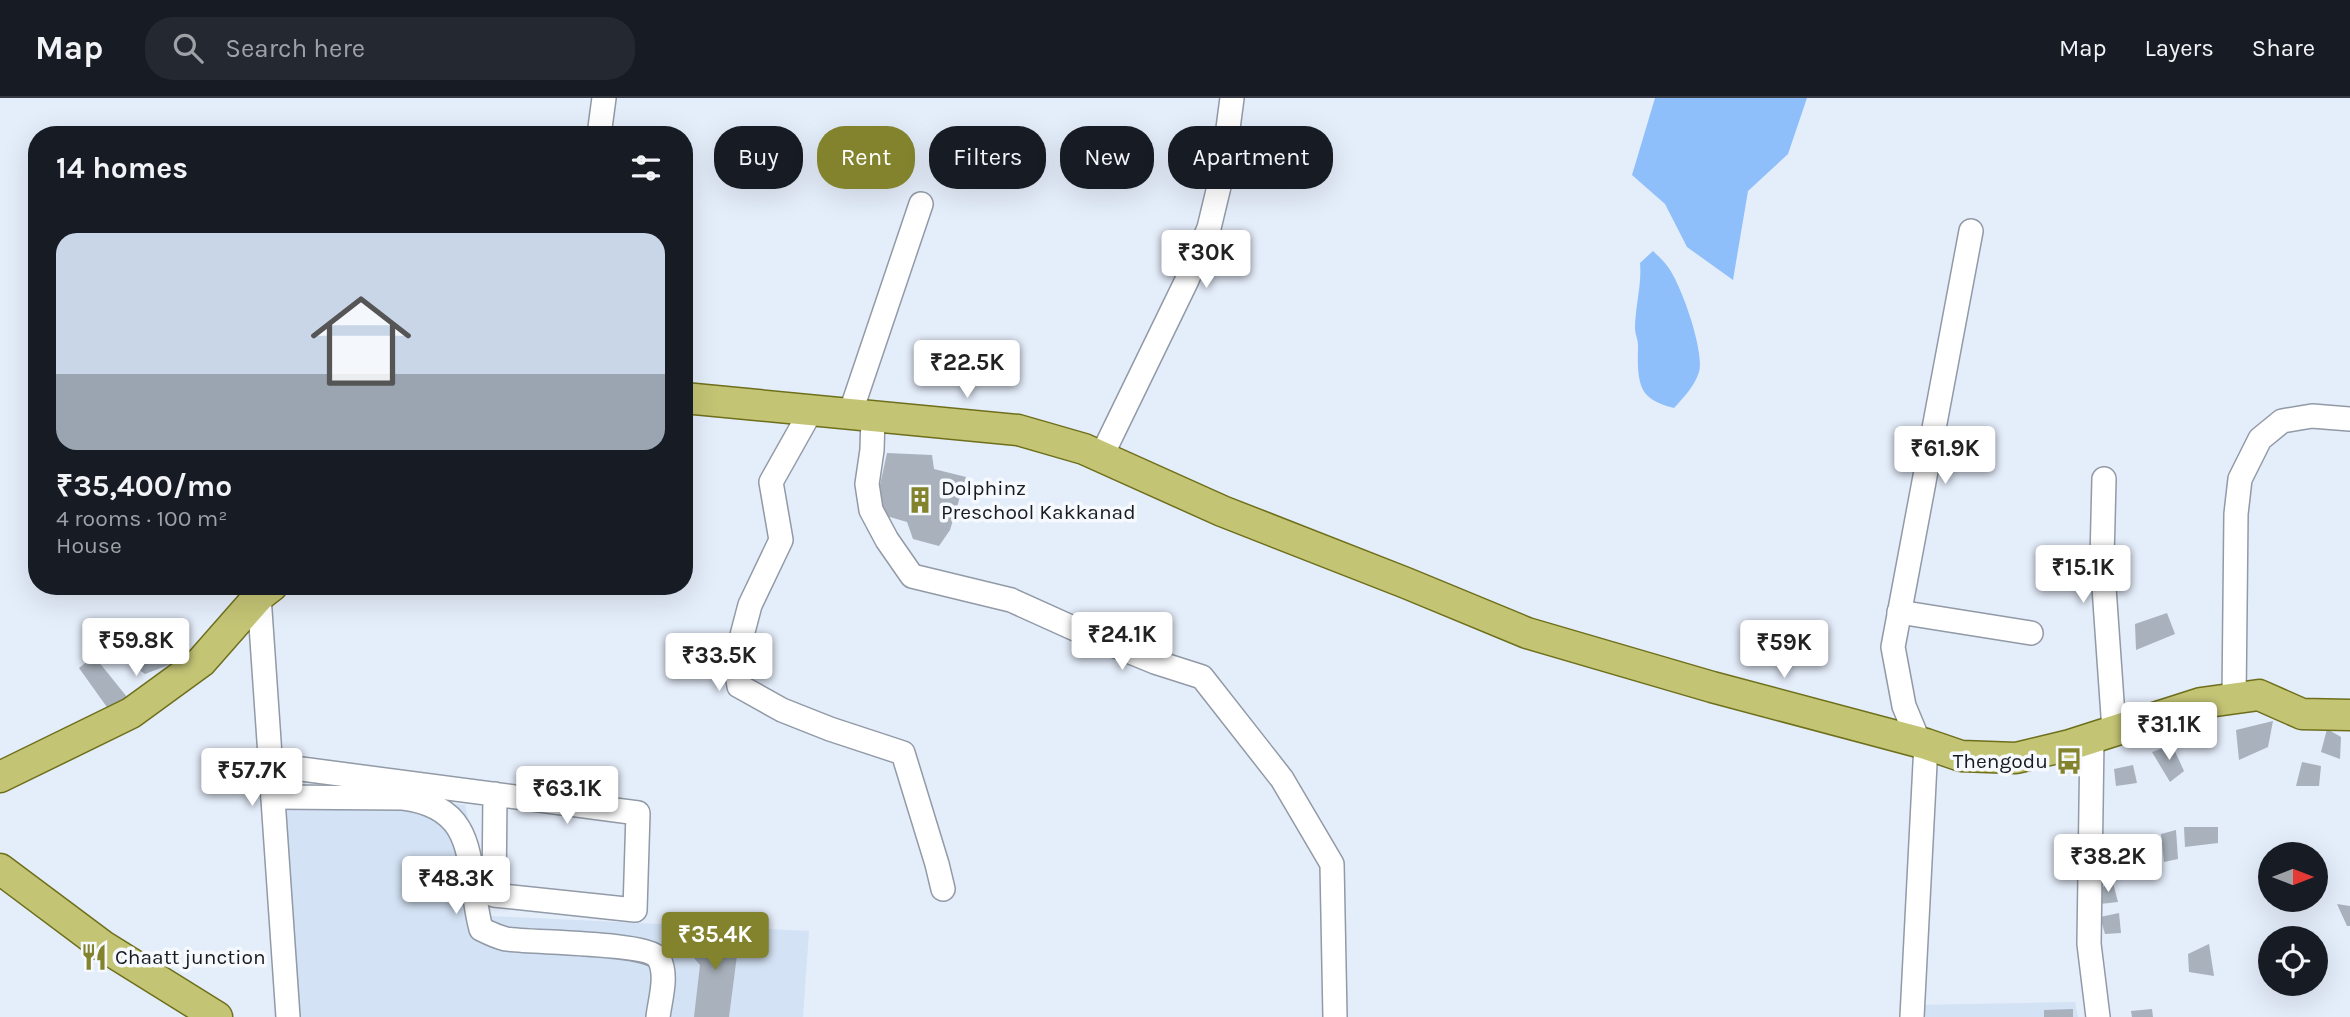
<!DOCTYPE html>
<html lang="en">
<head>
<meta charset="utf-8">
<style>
  body { margin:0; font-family:Karla,sans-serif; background:#242831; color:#f1f3f6; height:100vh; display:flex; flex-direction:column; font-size:26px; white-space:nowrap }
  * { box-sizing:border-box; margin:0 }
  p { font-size:23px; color:#9ea1a6 }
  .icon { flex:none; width:38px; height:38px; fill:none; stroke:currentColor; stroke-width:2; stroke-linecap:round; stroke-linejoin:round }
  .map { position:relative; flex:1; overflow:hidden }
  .side { position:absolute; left:28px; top:28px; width:665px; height:469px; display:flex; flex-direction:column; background:#171b24; border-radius:28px; box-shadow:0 7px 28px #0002 }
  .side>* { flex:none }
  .hud { position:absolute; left:714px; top:28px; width:665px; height:63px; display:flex; gap:14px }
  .needle { width:46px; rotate:90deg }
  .tools { position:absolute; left:2258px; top:744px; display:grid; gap:14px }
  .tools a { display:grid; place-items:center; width:70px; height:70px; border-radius:50%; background:#171b24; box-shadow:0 7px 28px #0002; font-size:35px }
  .price { position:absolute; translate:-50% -60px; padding:0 16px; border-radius:7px; background:#fff; color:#222; font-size:23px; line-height:46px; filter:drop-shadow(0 2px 4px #0008) }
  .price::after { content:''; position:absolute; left:50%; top:42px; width:21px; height:16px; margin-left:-10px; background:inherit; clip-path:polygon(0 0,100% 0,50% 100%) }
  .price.selected { background:#82832c; color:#fff }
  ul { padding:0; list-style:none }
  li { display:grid; align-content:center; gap:14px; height:371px; padding:0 28px }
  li+li { border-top:2px solid #363941 }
  li span { display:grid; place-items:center; height:217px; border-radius:21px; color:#555 }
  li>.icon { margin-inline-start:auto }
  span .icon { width:126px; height:126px; fill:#fffc; stroke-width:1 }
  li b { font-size:30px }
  h2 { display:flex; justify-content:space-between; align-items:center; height:84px; padding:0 28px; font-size:30px }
  .pill { padding:0 24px; border-radius:28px; background:#171b24; box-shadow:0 7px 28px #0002; font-size:24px; line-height:63px }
  .pill.selected { background:#82832c; color:#fff }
  header { display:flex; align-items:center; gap:42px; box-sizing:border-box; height:98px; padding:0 35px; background:#171b24; border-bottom:2px solid #363941 }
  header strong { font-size:33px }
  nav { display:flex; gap:38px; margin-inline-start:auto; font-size:24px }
  .search { width:490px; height:63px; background:#242831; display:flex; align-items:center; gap:18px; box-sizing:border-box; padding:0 24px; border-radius:28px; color:#9ea1a6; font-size:26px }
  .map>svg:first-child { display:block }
  .built { fill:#d3e2f4 }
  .water { fill:#8fbffa }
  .building { fill:#a8b1bc }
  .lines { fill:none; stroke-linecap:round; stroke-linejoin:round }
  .minor-casing { stroke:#919aa6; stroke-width:26 }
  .major-casing { stroke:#6e6f1b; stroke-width:33 }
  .minor { stroke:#fff; stroke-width:23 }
  .major { stroke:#c4c475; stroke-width:30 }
  .labels { text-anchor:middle; stroke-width:7; stroke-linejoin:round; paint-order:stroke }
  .poi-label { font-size:21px; fill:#181b1f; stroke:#f6faff; text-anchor:start }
</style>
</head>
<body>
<header>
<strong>Map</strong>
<div class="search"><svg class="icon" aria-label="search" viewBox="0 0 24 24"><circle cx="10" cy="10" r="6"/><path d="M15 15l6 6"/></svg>Search here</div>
<nav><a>Map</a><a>Layers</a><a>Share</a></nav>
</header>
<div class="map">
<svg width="2350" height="919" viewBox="0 0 2350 919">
  <rect width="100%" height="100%" fill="#e4edfa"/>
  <g class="built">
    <path d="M 272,687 L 465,707 L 491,818 L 809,833 L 803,919 L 288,919 Z"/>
    <path d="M 2075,904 L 2078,919 L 1916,919 L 1917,907 Z"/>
  </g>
  <g class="water">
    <path d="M 1655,0 L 1807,0 L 1788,56 L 1748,93 L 1733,182 L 1687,149 L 1665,106 L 1632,77 Z"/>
    <path d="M 1653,153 C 1658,158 1664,163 1668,169 C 1681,186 1705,254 1699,274 C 1694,289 1684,299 1674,310 C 1665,308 1651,303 1645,295 C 1636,282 1638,261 1638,247 C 1638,241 1635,236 1635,231 C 1635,208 1642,187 1640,165 Z"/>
  </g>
  <g class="building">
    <path d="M 887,355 L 932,357 L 934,371 L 966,379 L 950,432 L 939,448 L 913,441 L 907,424 L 883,417 L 880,387 Z"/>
    <path d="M 2167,515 L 2175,536 L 2136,552 L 2135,526 Z"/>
    <path d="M 137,535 L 169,555 L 171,566 L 145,576 L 128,564 L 126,555 L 122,553 Z"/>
    <path d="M 94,558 L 127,599 L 109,612 L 79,570 Z"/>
    <path d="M 2273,623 L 2268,649 L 2239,662 L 2236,632 Z"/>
    <path d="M 2327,631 L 2341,639 L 2340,661 L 2321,654 Z"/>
    <path d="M 2172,647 L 2184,673 L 2170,684 L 2152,654 Z"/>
    <path d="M 2302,664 L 2321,668 L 2319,688 L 2296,688 Z"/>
    <path d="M 2133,667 L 2137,685 L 2116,688 L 2114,671 Z"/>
    <path d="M 2184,729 L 2218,729 L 2218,745 L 2185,749 Z"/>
    <path d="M 2176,732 L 2178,761 L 2164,764 L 2161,736 Z"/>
    <path d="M 2112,781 L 2118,804 L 2100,806 L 2100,792 Z"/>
    <path d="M 2337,806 L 2350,808 L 2350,828 L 2347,828 Z"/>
    <path d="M 2119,815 L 2121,835 L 2105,836 L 2100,819 Z"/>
    <path d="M 705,833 L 740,834 L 729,919 L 694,919 L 700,867 L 693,859 L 691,840 L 699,838 Z"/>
    <path d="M 2209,846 L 2214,878 L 2189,874 L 2188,856 Z"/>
    <path d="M 2073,911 L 2073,919 L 2044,919 L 2044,912 Z"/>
    <path d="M 2152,911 L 2153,919 L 2132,919 L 2131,913 Z"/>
  </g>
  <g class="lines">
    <defs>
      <g id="minor">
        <path d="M 599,37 L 604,0"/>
        <path d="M 812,311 L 771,384 L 781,442 L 750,507 L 735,564 L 739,588 L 782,612 L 830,631 L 903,655 L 937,766 L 943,791"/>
        <path d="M 850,316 L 921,106"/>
        <path d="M 873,318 L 872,352 L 867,386 L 871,412 L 887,442 L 912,478 L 1011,502 L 1084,535 L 1155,564 L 1202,579 L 1282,681 L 1332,766 L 1335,919"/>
        <path d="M 1101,359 L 1187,182 L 1209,130 L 1222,76 L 1232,0"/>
        <path d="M 2104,381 L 2102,461 L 2114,632"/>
        <path d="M 259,498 L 288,919"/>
        <path d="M 1899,514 L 2031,535"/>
        <path d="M 2234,601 L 2236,416 L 2240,381 L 2260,341 L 2282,323 L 2312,318 L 2350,321"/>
        <path d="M 2092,640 L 2089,846 L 2098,919"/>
        <path d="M 1919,644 L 1904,608 L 1893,549 L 1971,133"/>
        <path d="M 271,667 L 638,715 L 635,812 L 494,797 L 495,696"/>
        <path d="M 273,699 L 403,700 C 483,710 465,772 481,831 C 489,835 497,839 506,841 C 531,845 649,844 659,861 C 668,877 660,902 658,919"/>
        <path d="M 1912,919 L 1926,646"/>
      </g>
      <g id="major">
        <path d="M 684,300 L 1018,332 L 1084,351 L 1222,413 L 1406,485 L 1527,535 L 1712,589 L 1926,646 L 1961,658 L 2016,660 L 2070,647 L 2201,605 L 2259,597 L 2302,616 L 2350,617"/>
        <path d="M 0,679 L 131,615 L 201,564 L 259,498 L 272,488"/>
        <path d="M 0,771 L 103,848 L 217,919"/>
      </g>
    </defs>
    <use href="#minor" class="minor-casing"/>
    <use href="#major" class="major-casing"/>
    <use href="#minor" class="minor"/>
    <use href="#major" class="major"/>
  </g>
  <defs>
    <symbol id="building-bare" viewBox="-9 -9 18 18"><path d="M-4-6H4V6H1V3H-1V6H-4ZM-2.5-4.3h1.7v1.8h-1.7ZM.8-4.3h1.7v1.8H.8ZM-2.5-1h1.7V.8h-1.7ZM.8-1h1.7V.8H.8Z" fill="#82832c" stroke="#f6faff" stroke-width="2.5" paint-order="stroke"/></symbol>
    <symbol id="bus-bare" viewBox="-9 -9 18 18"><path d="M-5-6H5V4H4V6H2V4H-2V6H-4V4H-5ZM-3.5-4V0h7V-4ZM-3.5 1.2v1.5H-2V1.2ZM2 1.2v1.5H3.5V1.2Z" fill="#82832c" stroke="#f6faff" stroke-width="2.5" paint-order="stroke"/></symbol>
    <symbol id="restaurant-bare" viewBox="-9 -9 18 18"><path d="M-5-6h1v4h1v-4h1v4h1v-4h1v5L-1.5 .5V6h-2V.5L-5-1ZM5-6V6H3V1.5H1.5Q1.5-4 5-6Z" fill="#82832c" stroke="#f6faff" stroke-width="2.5" paint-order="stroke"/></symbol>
  </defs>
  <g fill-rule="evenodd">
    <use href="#building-bare" x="901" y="383" width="38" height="38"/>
    <use href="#bus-bare" x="2050" y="644" width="38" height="38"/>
    <use href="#restaurant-bare" x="75" y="840" width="38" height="38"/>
  </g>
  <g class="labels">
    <g class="poi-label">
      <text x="941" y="397">Dolphinz<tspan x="941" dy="24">Preschool Kakkanad</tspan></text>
      <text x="2048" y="670" text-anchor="end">Thengodu</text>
      <text x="115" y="866">Chaatt junction</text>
    </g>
  </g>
</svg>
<div class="tools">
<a><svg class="needle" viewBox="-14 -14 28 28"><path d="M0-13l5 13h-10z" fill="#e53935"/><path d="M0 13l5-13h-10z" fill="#9ea1a6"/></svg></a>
<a><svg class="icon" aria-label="locate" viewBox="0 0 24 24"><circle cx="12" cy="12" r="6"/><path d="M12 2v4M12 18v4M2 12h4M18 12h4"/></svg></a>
</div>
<b class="price" style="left:1206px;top:192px">₹30K</b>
<b class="price" style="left:967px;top:302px">₹22.5K</b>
<b class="price" style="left:1945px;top:388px">₹61.9K</b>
<b class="price" style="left:2083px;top:507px">₹15.1K</b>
<b class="price" style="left:1122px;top:574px">₹24.1K</b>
<b class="price" style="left:136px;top:580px">₹59.8K</b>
<b class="price" style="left:1784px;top:582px">₹59K</b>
<b class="price" style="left:719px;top:595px">₹33.5K</b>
<b class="price" style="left:2169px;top:664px">₹31.1K</b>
<b class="price" style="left:252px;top:710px">₹57.7K</b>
<b class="price" style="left:567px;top:728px">₹63.1K</b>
<b class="price" style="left:2108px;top:796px">₹38.2K</b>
<b class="price" style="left:456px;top:818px">₹48.3K</b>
<b class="price selected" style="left:715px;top:874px">₹35.4K</b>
<div class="hud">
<a class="pill">Buy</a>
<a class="pill selected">Rent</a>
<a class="pill">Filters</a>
<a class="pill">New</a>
<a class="pill">Apartment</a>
</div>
<section class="side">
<h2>14 homes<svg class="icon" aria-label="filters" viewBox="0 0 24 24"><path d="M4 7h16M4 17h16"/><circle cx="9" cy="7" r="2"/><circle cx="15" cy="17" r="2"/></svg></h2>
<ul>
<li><span style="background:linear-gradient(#c9d6e8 65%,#9aa5b1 0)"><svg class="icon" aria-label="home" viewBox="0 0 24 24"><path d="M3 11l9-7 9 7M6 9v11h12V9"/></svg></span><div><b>₹35,400/mo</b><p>4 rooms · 100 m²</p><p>House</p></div></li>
</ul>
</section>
</div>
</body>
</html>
